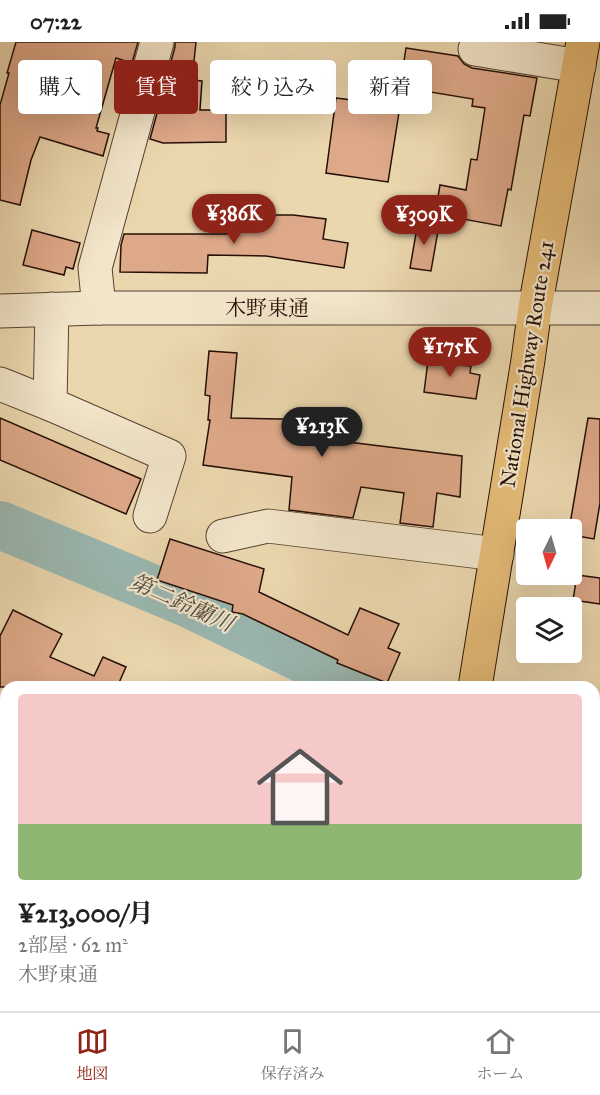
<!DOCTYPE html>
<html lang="ja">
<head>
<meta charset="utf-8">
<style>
  body { margin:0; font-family:"IM FELL Great Primer","Noto Serif JP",serif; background:#f6f6f6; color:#222; height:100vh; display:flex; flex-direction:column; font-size:22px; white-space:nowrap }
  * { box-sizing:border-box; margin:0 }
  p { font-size:20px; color:#767676 }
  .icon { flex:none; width:33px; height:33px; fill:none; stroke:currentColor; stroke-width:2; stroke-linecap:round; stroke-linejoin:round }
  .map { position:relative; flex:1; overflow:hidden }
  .sheet { position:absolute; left:0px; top:639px; width:600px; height:330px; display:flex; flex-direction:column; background:#fff; border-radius:18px 18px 0 0; box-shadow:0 6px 24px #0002 }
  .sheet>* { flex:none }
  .top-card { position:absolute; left:18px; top:18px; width:564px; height:54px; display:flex; gap:12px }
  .needle { width:39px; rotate:185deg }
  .controls { position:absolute; left:516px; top:477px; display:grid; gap:12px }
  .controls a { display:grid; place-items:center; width:66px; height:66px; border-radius:6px; background:#fff; box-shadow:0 6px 24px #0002; font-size:30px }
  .price { position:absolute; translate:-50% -51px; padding:0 14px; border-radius:21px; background:#8f2418; color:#fff; font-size:20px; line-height:39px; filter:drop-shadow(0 2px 3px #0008) }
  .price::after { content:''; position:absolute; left:50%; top:36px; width:18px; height:14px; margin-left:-9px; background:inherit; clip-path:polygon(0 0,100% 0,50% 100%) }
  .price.on { background:#222; color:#fff }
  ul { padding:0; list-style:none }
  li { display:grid; align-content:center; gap:12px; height:318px; padding:0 18px }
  li span { display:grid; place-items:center; height:186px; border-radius:6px; color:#555 }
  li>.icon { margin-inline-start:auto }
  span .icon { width:108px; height:108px; fill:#fffc; stroke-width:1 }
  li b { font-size:26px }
  .pill { padding:0 21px; border-radius:6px; background:#fff; box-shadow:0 6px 24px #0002; font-size:21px; line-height:54px }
  .pill.on { background:#8f2418; color:#fff }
  .status { display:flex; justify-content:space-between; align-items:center; height:42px; padding:0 30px; background:#fff; direction:ltr }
  .status svg { height:16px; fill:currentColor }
  .tabs { display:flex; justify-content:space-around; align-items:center; height:84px; border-top:2px solid #e0e0e0; background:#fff; font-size:16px; color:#767676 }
  .tabs a { display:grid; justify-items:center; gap:3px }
  .tabs .on { color:#8f2418 }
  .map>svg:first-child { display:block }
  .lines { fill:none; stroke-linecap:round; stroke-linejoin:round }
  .river { stroke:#9ab8b2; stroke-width:48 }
  .building { fill:#dea989; stroke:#260f07; stroke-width:1.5 }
  .minor-casing { stroke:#574131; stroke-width:35 }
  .highway-casing { stroke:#260f07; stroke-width:35 }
  .minor { stroke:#f2e5ca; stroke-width:33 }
  .highway { stroke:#e6bc77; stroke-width:33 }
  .labels { text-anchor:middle; stroke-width:4.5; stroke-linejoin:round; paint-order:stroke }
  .street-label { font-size:21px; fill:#260f07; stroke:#f2e5ca }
  .water-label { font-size:22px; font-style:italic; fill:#4f4a43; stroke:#f2e5ca }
</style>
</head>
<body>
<div class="status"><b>07:22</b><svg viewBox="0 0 49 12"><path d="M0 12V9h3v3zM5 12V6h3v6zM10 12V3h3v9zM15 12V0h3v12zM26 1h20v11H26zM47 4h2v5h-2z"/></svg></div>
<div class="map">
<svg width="600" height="969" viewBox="0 0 600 969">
  <rect width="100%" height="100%" fill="#ebd7ae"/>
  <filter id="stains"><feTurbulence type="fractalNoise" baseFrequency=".00333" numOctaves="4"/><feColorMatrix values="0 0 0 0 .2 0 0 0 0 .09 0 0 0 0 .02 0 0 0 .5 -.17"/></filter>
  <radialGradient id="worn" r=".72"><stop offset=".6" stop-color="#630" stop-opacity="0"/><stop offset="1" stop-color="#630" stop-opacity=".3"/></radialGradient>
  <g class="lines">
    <g class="river">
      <path d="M 0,483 L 185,560 L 361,645"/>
      <path d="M 594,748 L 600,751"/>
    </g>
  </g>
  <g class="building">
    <path d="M 16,0 L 138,0 L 132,21 L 116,16 L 96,86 L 98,86 L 97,89 L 109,92 L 103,114 L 40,95 L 31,118 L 20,163 L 0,158 L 0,63 L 9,31 L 7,31 Z"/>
    <path d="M 175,0 L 196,0 L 192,38 L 202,39 L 200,68 L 226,68 L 226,100 L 163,101 L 150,97 L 175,5 Z"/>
    <path d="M 406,6 L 458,14 L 464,22 L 472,26 L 537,36 L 530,74 L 524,73 L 511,148 L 508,147 L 501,184 L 435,172 L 440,143 L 466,148 L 471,117 L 477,118 L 485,66 L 472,64 L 473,57 L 400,45 Z"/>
    <path d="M 336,56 L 400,64 L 388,140 L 326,131 Z"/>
    <path d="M 230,173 L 293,173 L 326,177 L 323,197 L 348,201 L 344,226 L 266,214 L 208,213 L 207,231 L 120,230 L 121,203 L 124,192 L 234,192 L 230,191 Z"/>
    <path d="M 418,180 L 439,183 L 431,229 L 410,226 Z"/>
    <path d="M 32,188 L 80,201 L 73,227 L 66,225 L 64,233 L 23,223 Z"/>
    <path d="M 209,309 L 237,311 L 231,376 L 282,377 L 316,380 L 316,384 L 344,386 L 348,400 L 462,414 L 460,455 L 437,451 L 433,485 L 400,481 L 404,451 L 361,445 L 353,476 L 289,468 L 292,435 L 203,423 L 210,378 L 208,378 L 210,354 L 205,353 Z"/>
    <path d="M 429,311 L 461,316 L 459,323 L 471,324 L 470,331 L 480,333 L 476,357 L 424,350 Z"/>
    <path d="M 0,376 L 141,437 L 126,472 L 0,418 Z"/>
    <path d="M 588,376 L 600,377 L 600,461 L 594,497 L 572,493 L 572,488 L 569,488 Z"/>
    <path d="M 170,497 L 264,527 L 259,550 L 348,593 L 360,566 L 399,582 L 388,606 L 400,611 L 387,641 L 337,621 L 338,618 L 243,572 L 232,570 L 233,563 L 157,538 Z"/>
    <path d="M 577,533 L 600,536 L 600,562 L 573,558 Z"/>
    <path d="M 13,568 L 62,592 L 50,615 L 94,634 L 103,615 L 126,625 L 118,643 L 120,645 L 0,645 L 0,594 Z"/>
  </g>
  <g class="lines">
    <defs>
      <g id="minor">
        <path d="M 475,7 L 579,24"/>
        <path d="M 99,266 L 95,226 L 157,0"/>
        <path d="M 52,267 L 50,362 L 169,414 L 150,474"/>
        <path d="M 0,269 L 99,266 L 600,266"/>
        <path d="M 0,342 L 50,362"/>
        <path d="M 223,494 L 268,484 L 497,512"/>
        <path d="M 0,894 L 6,896"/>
        <path d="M 594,951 L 600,952"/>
        <path d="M 240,963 L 265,969"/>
        <path d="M 13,969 L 14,963"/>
        <path d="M 194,969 L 195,963"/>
      </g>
      <g id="highway">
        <path d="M 475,645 L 528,318 L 535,266 L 583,0"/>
        <path d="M 422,969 L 423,963"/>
      </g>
    </defs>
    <use href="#minor" class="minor-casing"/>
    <use href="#highway" class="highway-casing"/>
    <use href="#minor" class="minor"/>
    <use href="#highway" class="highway"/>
  </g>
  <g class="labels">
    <g class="street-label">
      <text x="267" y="273">木野東通</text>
      <text transform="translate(527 322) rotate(-81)" y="7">National Highway Route 241</text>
    </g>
    <g class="water-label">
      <text transform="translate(182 560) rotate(24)" y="8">第二鈴蘭川</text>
    </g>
  </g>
  <rect width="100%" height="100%" filter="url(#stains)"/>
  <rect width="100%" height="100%" fill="url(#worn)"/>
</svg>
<div class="controls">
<a><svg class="needle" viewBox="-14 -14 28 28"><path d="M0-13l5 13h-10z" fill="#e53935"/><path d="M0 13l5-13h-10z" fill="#767676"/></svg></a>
<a><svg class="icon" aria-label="layers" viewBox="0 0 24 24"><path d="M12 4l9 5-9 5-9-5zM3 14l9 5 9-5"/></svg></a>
</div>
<b class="price" style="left:234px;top:203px">¥386K</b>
<b class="price" style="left:424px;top:204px">¥309K</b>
<b class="price" style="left:450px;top:336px">¥175K</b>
<b class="price on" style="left:322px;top:416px">¥213K</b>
<div class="top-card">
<a class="pill">購入</a>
<a class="pill on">賃貸</a>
<a class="pill">絞り込み</a>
<a class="pill">新着</a>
</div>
<section class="sheet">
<ul>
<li><span style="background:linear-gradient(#f6c9c9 70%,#8fb573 0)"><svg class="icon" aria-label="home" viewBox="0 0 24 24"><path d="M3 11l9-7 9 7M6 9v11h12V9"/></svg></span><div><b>¥213,000/月</b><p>2部屋 · 62 m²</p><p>木野東通</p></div></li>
</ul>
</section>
</div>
<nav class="tabs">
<a class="on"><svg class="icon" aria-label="map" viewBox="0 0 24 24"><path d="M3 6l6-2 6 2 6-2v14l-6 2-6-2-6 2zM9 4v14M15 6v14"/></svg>地図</a>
<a><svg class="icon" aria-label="saved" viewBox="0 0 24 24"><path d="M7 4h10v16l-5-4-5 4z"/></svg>保存済み</a>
<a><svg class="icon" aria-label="home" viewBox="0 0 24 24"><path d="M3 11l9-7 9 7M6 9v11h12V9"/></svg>ホーム</a>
</nav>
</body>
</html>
